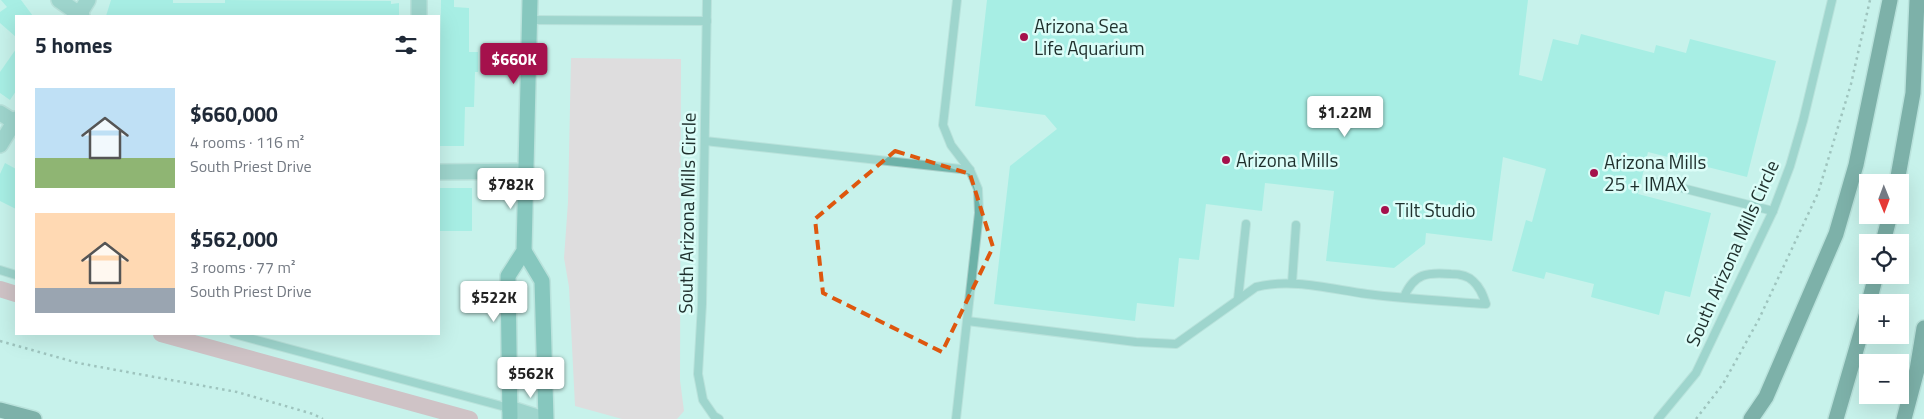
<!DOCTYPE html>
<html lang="en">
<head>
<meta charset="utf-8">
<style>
  body { margin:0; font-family:"Titillium Web",sans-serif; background:#f2f2f3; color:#1f2937; height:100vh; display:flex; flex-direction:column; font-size:19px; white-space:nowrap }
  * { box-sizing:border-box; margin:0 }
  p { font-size:16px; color:#747a83 }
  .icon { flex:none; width:28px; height:28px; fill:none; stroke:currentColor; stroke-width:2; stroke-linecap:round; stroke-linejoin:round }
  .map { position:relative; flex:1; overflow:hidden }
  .panel { position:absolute; left:15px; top:15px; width:425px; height:320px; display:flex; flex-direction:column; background:#fff; border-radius:0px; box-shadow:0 5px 20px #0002 }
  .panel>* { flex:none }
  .needle { width:32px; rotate:179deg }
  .tools { position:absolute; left:1859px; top:174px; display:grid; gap:10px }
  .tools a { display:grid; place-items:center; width:50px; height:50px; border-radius:0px; background:#fff; box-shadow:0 5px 20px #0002; font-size:25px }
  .price { position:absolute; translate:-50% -42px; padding:0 11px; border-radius:5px; background:#fff; color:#222; font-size:16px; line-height:32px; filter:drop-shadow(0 1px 2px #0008) }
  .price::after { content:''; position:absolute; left:50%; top:30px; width:15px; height:11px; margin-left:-8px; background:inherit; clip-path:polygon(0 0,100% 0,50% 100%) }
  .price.active { background:#a5114c; color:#fff }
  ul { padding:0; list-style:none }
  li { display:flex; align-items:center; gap:15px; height:125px; padding:0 20px }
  li span { display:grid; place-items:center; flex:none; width:140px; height:100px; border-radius:0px; color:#555 }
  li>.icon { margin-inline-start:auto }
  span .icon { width:60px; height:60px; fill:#fffc; stroke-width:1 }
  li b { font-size:21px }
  h2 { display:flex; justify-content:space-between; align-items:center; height:60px; padding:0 20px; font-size:21px }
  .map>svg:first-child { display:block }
  .green { fill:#fbc3ce }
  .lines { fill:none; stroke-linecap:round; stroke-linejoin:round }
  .canal { stroke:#d9899a; stroke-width:16 }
  .building { fill:#82e9db }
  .lane-casing { stroke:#a9cfc9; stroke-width:10 }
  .street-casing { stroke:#a9cfc9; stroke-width:18 }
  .secondary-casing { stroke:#a9cfc9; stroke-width:18 }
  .highway-casing { stroke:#a9cfc9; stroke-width:18 }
  .path { stroke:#6e8c87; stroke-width:2.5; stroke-dasharray:2.5 4; stroke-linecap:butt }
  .lane { stroke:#6db2a8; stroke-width:8 }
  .street { stroke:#6db2a8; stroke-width:15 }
  .secondary { stroke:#399388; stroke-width:15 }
  .highway { stroke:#25625a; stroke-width:15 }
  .marked { fill:none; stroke:#de570e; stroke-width:4; stroke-dasharray:10 6; stroke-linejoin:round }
  .poi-dot { fill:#a5114c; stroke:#dbfdf8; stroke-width:2 }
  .labels { text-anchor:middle; stroke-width:5; stroke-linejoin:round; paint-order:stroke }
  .poi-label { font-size:19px; fill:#1e2f2c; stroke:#dbfdf8; text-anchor:start }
  .street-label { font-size:19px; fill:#1e2f2c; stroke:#dbfdf8 }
</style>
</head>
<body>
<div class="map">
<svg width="1924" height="419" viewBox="0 0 1924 419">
  <rect width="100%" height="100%" fill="#c7f2eb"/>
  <path class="green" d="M 571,58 L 681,59 L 680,380 L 684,411 L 677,419 L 622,419 L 575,406 L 569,287 L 564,258 L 568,202 Z"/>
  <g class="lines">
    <g class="canal">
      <path d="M 0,289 L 16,294"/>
      <path d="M 161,334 L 470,419"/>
    </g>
  </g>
  <g class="building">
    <path d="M 1,0 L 21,0 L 33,16 L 16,16 L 16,37 L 0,23 L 0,12 L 7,7 Z"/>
    <path d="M 111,0 L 173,0 L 173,3 L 225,3 L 225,0 L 391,1 L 391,4 L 399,3 L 399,16 L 106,16 Z"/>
    <path d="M 441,0 L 454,0 L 454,7 L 469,8 L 469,52 L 478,52 L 478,72 L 475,72 L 474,107 L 465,107 L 464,146 L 439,146 Z"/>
    <path d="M 987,0 L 1528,0 L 1519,75 L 1542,81 L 1553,39 L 1578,45 L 1581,34 L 1654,53 L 1656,45 L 1686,53 L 1690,39 L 1776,61 L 1747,177 L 1648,152 L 1638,194 L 1711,213 L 1690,297 L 1665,291 L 1659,315 L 1591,297 L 1594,284 L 1546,272 L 1544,279 L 1512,271 L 1526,220 L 1532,222 L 1546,169 L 1503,157 L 1492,241 L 1426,233 L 1425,244 L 1394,268 L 1326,261 L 1334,191 L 1265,183 L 1262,211 L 1206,204 L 1199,260 L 1179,258 L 1174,307 L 1137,303 L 1135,321 L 994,304 L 1010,166 L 1057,129 L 1045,115 L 975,106 Z"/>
    <path d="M 16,49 L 16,91 L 10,100 L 0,93 L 0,72 Z"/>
    <path d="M 5,163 L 16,169 L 16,209 L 0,201 L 0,174 Z"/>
    <rect x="439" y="188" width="33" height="43"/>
  </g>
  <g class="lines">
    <defs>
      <g id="lane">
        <path d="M 707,0 L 702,304 L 698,374 L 703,400 L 714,416 L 719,419"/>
        <path d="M 530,20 L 707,21"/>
        <path d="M 705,141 L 970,170"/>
        <path d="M 1658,182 L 1773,211"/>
        <path d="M 0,270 L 16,275"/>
        <path d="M 1292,283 L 1296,225"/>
        <path d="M 1238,299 L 1246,224"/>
        <path d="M 967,321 L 1136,342 L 1176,344 L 1256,287 C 1292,278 1330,289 1367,294 C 1406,299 1446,301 1486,304 C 1483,295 1480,287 1473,281 C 1467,275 1459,274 1451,274 C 1428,272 1414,273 1404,297"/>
        <path d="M 234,334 L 509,408"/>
        <path d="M 956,419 L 979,213 L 978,189 L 970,170 L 951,145 L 943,125 L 957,0"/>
        <path d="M 1658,419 L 1696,373 L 1773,211 L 1790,166 L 1803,121 L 1832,0"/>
      </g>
      <g id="street">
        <path d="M 59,0 L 82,16"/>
        <path d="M 78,16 L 88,0"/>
        <path d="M 419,16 L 419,0"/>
        <path d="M 0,113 L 16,123"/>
        <path d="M 0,145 L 16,119"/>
        <path d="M 439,172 L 527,171"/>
        <path d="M 509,408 L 543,419"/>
      </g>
      <g id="secondary">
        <path d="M 524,251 L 542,281 L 546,419"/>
        <path d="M 510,419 L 508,276 L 524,251 L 530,0"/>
      </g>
      <g id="highway">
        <path d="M 1897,182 L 1913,93 L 1917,0"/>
        <path d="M 1883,242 L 1890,215"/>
        <path d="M 1869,302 L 1876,275"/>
        <path d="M 0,410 L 34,419"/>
        <path d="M 1751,419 L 1766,397 L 1836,234 L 1856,165 L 1890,0"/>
        <path d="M 1836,419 L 1868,309"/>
        <path d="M 1904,419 L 1917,370 L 1924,328"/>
      </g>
    </defs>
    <use href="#lane" class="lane-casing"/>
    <use href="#street" class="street-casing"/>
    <use href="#secondary" class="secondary-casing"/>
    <use href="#highway" class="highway-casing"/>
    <g class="path">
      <path d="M 0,341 L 78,363 L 237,392 L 313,414 L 323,419"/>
      <path d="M 1696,419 L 1723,384 L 1759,319 L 1818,193 L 1851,84 L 1870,0"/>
    </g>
    <use href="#lane" class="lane"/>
    <use href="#street" class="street"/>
    <use href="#secondary" class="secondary"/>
    <use href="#highway" class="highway"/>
  </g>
  <path d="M0 0H1924V419H0ZM 895,151 L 970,174 L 993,247 L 942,352 L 823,293 L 815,219 Z" fill="#c7f2eb" fill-opacity=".55" fill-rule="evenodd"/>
  <path class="marked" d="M 895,151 L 970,174 L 993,247 L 942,352 L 823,293 L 815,219 Z"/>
  <g class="poi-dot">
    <circle cx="1024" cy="37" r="5"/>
    <circle cx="1226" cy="160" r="5"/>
    <circle cx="1594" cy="173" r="5"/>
    <circle cx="1385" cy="210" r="5"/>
  </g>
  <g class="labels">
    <g class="poi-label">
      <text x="1034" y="33">Arizona Sea<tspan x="1034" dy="22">Life Aquarium</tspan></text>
      <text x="1236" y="167">Arizona Mills</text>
      <text x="1604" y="169">Arizona Mills<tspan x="1604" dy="22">25 + IMAX</tspan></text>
      <text x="1395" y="217">Tilt Studio</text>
    </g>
    <g class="street-label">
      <text transform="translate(687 213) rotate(-89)" y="7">South Arizona Mills Circle</text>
      <text transform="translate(1732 253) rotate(-66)" y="7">South Arizona Mills Circle</text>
    </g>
  </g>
</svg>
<div class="tools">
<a><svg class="needle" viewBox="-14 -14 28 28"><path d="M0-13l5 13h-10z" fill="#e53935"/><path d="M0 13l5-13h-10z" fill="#747a83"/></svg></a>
<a><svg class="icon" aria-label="locate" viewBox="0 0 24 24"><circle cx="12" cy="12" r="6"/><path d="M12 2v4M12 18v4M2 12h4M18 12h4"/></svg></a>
<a>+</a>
<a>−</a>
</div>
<b class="price active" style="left:514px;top:85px">$660K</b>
<b class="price" style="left:1345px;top:138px">$1.22M</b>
<b class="price" style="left:511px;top:210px">$782K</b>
<b class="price" style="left:494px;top:323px">$522K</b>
<b class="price" style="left:531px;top:399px">$562K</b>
<section class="panel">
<h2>5 homes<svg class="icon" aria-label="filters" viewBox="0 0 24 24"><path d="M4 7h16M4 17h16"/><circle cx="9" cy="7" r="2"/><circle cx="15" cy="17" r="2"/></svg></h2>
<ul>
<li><span style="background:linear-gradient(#bfe0f5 70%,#8fb573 0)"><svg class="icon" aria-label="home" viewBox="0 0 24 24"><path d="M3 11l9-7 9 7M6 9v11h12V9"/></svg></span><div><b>$660,000</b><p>4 rooms · 116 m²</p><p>South Priest Drive</p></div></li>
<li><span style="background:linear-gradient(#ffd9b3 75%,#9aa5b1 0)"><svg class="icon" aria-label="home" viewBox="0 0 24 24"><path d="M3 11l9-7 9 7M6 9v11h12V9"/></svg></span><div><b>$562,000</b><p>3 rooms · 77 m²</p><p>South Priest Drive</p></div></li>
</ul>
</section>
</div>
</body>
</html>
